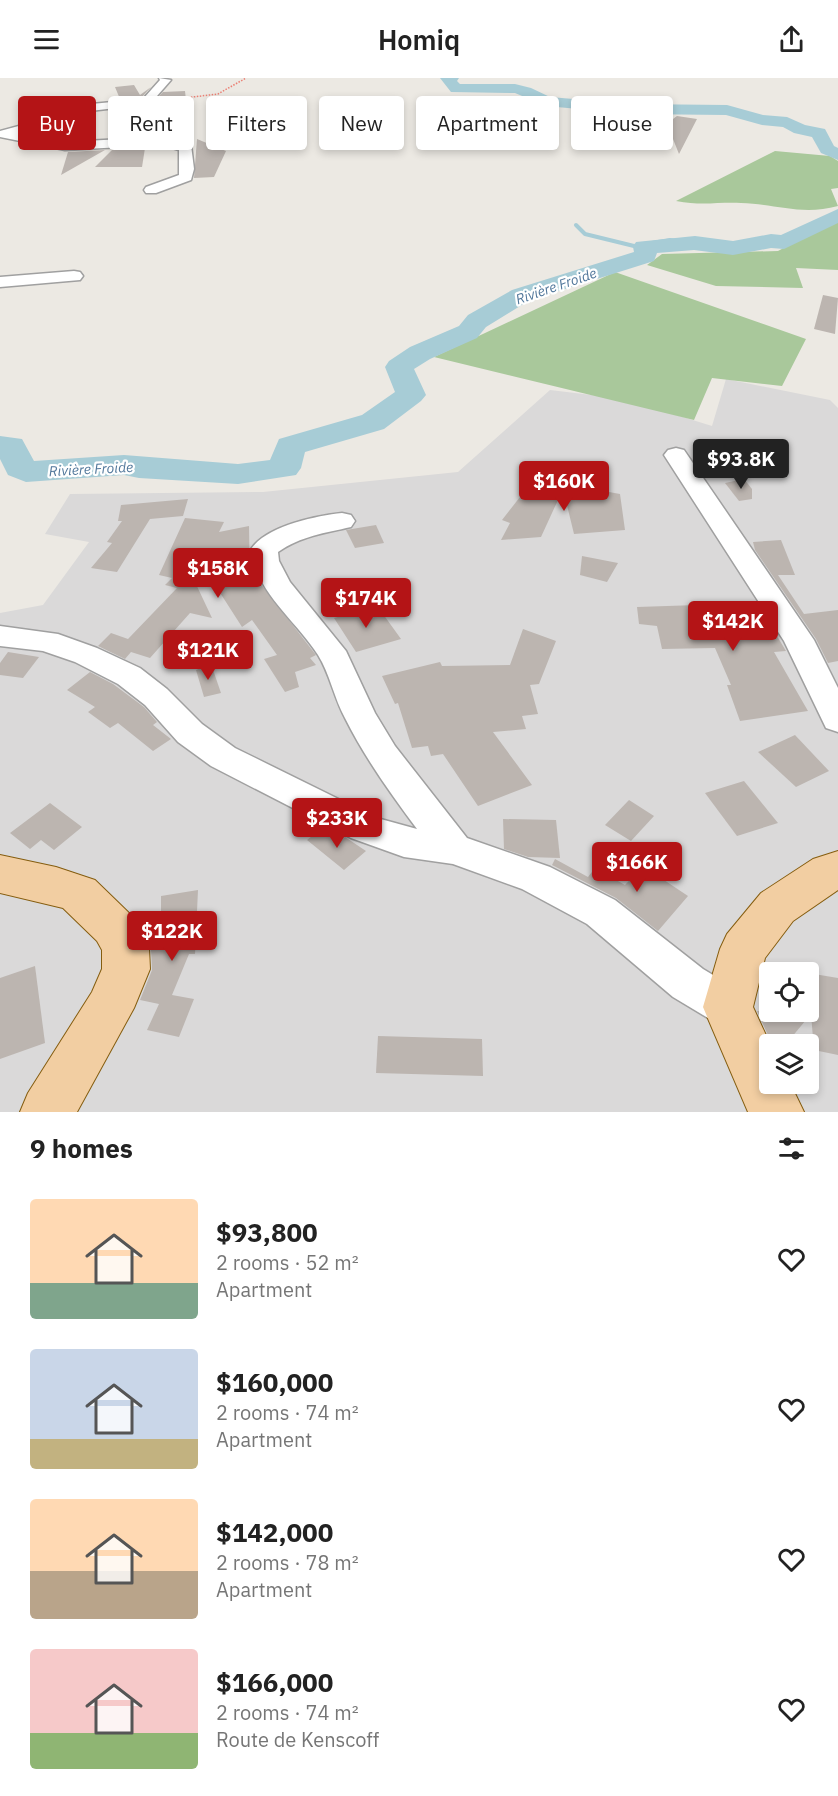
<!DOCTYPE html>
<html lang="en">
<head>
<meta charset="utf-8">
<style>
  body { margin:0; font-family:"IBM Plex Sans",sans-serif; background:#f2f2f2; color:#222; height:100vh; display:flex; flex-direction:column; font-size:22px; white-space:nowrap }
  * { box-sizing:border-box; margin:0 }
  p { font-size:20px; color:#767676 }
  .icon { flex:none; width:33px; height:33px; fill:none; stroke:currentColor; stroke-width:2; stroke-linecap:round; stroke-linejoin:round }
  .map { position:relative; height:1034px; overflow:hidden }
  .details { display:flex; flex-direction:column; background:#fff; flex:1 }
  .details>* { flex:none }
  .guide { position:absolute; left:18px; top:18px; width:802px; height:54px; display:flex; gap:12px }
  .buttons { position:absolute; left:759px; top:884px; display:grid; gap:12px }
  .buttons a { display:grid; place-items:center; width:60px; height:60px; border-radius:6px; background:#fff; box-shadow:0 3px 9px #0003; font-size:30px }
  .price { position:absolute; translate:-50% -51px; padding:0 14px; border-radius:6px; background:#b41416; color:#fff; font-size:20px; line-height:39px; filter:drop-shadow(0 2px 3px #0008) }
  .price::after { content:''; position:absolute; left:50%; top:36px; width:18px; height:14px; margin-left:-9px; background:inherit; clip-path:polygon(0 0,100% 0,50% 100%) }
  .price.current { background:#222; color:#fff }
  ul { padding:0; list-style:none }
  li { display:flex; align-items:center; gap:18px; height:150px; padding:0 30px }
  li span { display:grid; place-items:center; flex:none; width:168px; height:120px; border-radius:6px; color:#555 }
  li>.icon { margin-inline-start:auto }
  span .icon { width:72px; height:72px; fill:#fffc; stroke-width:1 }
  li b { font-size:26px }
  h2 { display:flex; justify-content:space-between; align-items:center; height:72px; padding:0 30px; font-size:26px }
  .pill { padding:0 21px; border-radius:6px; background:#fff; box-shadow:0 3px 9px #0003; font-size:21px; line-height:54px }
  .pill.current { background:#b41416; color:#fff }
  header { display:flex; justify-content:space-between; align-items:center; height:78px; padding:0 30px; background:#fff; font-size:27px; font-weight:600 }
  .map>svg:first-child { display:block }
  .residential { fill:#dad9d9; fill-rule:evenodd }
  .forest { fill:#a9c89b }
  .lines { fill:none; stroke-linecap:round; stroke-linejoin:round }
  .stream { stroke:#a7ccd6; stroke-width:4 }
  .river { fill:#a7ccd6; fill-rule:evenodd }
  .building { fill:#bcb5b0 }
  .minor-casing { stroke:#a0a0a0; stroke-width:3 }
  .major-casing { stroke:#855d0f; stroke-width:2 }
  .path { stroke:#eb8075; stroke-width:1.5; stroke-dasharray:1.5 1.5; stroke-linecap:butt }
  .minor { fill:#fff; fill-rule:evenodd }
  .major { fill:#f2cea2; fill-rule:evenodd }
  .labels { text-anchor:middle; stroke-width:4.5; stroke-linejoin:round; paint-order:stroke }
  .far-water-label { font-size:14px; font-style:italic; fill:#50769a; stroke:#fff }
</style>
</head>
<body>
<header><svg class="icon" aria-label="menu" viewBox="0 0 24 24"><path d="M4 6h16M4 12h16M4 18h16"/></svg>Homiq<svg class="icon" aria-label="share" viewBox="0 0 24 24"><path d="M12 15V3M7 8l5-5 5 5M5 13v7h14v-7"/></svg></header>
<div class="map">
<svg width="838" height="1034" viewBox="0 0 838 1034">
  <rect width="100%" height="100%" fill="#ece9e3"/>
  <path class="residential" d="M 726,301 L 830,322 L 838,330 L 838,1034 L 0,1034 L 0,535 L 43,527 L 89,464 L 45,456 L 70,416 L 263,414 L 458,394 L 550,312 L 625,321 L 712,348 ZM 770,894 L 808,894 L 808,933 L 770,933 ZM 770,966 L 808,966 L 808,1005 L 770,1005 Z"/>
  <g class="forest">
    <path d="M 775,73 L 830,78 L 838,83 L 838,110 L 831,111 L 838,128 C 802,138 776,126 741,125 C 716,124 702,128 676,123 Z"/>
    <path d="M 838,141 L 838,192 L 796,190 L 803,210 L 716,208 L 647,187 L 662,176 L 778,173 Z"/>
    <path d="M 615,194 L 806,261 L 782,308 L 712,300 L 694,342 L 434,279 Z"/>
  </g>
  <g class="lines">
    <path class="stream" d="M 576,147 L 585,156 L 634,168 L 670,162 L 695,165"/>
    <g class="river">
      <path d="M 440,0 L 459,0 L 457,3 L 460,6 L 515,6 L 531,10 L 550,19 L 632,26 L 727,27 L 763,37 L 787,39 L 805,47 L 825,51 L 834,68 L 838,70 L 838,82 L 821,75 L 812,59 L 794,55 L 783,49 L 762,47 L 726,37 L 632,36 L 546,28 L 515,15 L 451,14 Z"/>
      <path d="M 838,131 L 838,145 L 784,171 L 771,170 L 733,177 L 694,172 L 657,175 L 654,183 L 530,222 L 486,249 L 477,260 L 430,281 L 414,291 L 426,317 L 421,323 L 384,351 L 305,374 L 301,390 L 296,397 L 238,406 L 139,400 L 124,397 L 26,404 L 8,397 L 0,381 L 0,358 L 22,361 L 34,383 L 124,377 L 238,386 L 270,382 L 279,361 L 362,337 L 395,314 L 385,289 L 389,283 L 410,269 L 459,248 L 468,237 L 512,212 L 634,174 L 633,169 L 636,164 L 695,158 L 733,163 L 771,156 L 781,157 Z"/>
    </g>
  </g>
  <g class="building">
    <path d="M 134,7 L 140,17 L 151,9 L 142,19 L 120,21 L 115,9 Z"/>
    <path d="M 185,13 L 186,22 L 149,31 L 149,35 L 133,35 L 108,41 L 120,32 L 150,28 L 163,14 Z"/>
    <path d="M 677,38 L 697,41 L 679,76 L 673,61 L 655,61 L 665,47 Z"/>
    <path d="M 197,61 L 226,73 L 214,99 L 194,100 Z"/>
    <path d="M 145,70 L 142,89 L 95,89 L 112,72 Z"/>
    <path d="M 105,72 L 61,97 L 68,74 Z"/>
    <path d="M 823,217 L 838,220 L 835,256 L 814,251 Z"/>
    <path d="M 744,401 L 752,411 L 752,421 L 739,423 L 725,405 Z"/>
    <path d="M 549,409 L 587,410 L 620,416 L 625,452 L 574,456 L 563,411 L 541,459 L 501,462 L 510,445 L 502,442 L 527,410 Z"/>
    <path d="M 188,421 L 183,438 L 150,441 L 117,494 L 91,490 L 112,465 L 107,464 L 122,443 L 118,443 L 121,427 Z"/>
    <path d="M 185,440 L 224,444 L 219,454 L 249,448 L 250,508 L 260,505 L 316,577 L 310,580 L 316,587 L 295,594 L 299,609 L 285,614 L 264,581 L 277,577 L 252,542 L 242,549 L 208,496 L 195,504 L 212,540 L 190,535 L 150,580 L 131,574 L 125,581 L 98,568 L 111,555 L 128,561 L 177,510 L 165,507 L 172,500 L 159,497 Z"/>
    <path d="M 376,447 L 384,465 L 355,470 L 346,452 Z"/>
    <path d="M 781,462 L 795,497 L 778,497 L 804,536 L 838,532 L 838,583 L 828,585 L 816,561 L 755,472 L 753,464 Z"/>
    <path d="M 582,478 L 618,485 L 607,504 L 580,497 Z"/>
    <path d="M 757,525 L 786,573 L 774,574 L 808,633 L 740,643 L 727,607 L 731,607 L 715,570 L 662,571 L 657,548 L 639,546 L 637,529 Z"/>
    <path d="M 357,526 L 368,541 L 383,536 L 401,561 L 356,574 L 334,540 L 345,537 L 341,531 Z"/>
    <path d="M 523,551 L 556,563 L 539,606 L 530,607 L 538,636 L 522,638 L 526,651 L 493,654 L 532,707 L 478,728 L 443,676 L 431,678 L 428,668 L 412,670 L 398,625 L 395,626 L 382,598 L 440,584 L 442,588 L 510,587 Z"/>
    <path d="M 8,574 L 39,579 L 23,600 L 0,597 L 0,585 Z"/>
    <path d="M 211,586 L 221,615 L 204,619 L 196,592 Z"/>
    <path d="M 90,594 L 113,606 L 144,629 L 157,644 L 153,647 L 171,661 L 153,673 L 118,645 L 110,650 L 88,634 L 95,629 L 67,612 Z"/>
    <path d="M 795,657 L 829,693 L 796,709 L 758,674 Z"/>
    <path d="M 744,703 L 778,745 L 737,758 L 705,715 Z"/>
    <path d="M 629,722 L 654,738 L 631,763 L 605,747 Z"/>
    <path d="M 50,725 L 82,749 L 54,772 L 41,762 L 30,771 L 10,755 Z"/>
    <path d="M 503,741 L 556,742 L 560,780 L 528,779 L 504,771 Z"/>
    <path d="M 321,751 L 339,765 L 345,759 L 366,773 L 344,792 L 307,762 Z"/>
    <path d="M 555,781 L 588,799 L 595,790 L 625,807 L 643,788 L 688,818 L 658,853 L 616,820 L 552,787 Z"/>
    <path d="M 198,812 L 195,876 L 189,876 L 172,917 L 194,921 L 179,959 L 147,952 L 159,926 L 140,922 L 152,892 L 151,872 L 161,852 L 161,818 Z"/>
    <path d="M 35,888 L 45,965 L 0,981 L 0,900 Z"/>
    <path d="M 808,895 L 838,900 L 838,977 L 814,972 L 811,936 L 786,966 L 772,966 L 757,933 L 810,933 Z"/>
    <path d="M 378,958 L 482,961 L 483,998 L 376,995 Z"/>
  </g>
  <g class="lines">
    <defs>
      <g id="minor">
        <path d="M 159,0 L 171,2 L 150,26 L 73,35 L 60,45 L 20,55 L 65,64 L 162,59 L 191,67 L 194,91 L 191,102 L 156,115 L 146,115 L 144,112 L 146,109 L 179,97 L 179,72 L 162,67 L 65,72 L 0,59 L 0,53 L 52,39 L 61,31 L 71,28 L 143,21 L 160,2 Z"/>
        <path d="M 74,193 L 80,194 L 83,198 L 80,202 L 0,209 L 0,199 Z"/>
        <path d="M 676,370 L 684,372 L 814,562 L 838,610 L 838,654 L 826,650 L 784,563 L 664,377 L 668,372 Z"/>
        <path d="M 342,435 L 351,437 L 355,443 L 351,449 C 325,455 301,458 278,474 L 279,483 L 290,504 L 346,573 L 375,635 L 395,668 L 467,760 L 550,789 L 615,822 L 703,891 L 743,915 L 749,929 L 743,943 L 728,949 L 713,943 L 673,919 L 587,846 L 522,811 L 453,786 L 404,779 L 351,760 L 211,688 L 178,664 L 145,627 L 118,606 L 75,584 L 43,573 L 0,568 L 0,548 L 58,556 L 97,570 L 140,590 L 167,611 L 202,646 L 235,670 L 377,740 L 417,751 C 391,716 365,680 345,640 C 334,620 330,596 318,577 C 296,542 256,515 251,471 C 267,448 315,438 342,435 Z"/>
      </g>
      <g id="major">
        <path d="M 838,773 L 838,812 L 793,843 L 765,880 L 753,929 L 770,966 L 770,1005 L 790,1005 L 804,1034 L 748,1034 L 703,929 L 720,871 L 727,856 L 761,815 L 813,781 Z"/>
        <path d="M 0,777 L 56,789 L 95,802 L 129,835 L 149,870 L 150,891 L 134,930 L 77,1034 L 20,1034 L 28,1015 L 92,914 L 102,891 L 102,872 L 97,863 L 63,830 L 0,815 Z"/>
      </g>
    </defs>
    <use href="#minor" class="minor-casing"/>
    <use href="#major" class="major-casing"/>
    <path class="path" d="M 167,22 L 218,16 L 246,0"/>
    <use href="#minor" class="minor"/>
    <use href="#major" class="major"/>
  </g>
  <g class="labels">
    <g class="far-water-label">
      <text transform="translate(556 208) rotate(-19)" y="5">Rivière Froide</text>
      <text transform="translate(91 391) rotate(-3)" y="5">Rivière Froide</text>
    </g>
  </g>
</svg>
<div class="buttons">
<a><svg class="icon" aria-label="locate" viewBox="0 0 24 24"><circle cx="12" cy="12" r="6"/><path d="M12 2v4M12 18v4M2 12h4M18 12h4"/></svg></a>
<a><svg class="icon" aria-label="layers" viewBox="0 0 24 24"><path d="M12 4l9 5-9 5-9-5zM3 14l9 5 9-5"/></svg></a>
</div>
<b class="price current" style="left:741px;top:412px">$93.8K</b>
<b class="price" style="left:564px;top:434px">$160K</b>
<b class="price" style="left:218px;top:521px">$158K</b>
<b class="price" style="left:366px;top:551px">$174K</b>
<b class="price" style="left:733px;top:574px">$142K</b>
<b class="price" style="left:208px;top:603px">$121K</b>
<b class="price" style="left:337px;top:771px">$233K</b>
<b class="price" style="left:637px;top:815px">$166K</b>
<b class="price" style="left:172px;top:884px">$122K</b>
<div class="guide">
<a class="pill current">Buy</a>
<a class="pill">Rent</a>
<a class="pill">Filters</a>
<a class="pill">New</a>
<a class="pill">Apartment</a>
<a class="pill">House</a>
</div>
</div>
<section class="details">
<h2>9 homes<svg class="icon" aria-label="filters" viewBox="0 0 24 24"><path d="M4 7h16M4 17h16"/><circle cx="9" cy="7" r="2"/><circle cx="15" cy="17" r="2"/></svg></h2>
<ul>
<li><span style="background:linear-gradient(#ffd9b3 70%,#7fa58c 0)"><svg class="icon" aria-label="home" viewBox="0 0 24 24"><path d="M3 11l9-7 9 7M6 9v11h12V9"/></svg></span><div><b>$93,800</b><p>2 rooms · 52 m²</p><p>Apartment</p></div><svg class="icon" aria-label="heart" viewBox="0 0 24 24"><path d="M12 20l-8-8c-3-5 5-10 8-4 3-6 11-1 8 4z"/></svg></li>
<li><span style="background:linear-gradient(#c9d6e8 75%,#c2b280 0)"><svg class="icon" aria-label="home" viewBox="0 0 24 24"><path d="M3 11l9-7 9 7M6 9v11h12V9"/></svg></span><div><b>$160,000</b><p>2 rooms · 74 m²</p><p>Apartment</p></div><svg class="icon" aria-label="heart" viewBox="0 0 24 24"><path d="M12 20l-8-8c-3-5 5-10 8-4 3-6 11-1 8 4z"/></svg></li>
<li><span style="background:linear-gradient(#ffd9b3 60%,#b9a48a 0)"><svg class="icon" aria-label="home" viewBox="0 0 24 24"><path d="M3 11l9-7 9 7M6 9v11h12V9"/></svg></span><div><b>$142,000</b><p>2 rooms · 78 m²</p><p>Apartment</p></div><svg class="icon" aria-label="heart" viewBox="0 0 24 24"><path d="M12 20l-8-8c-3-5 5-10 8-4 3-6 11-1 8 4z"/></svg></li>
<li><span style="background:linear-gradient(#f6c9c9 70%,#8fb573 0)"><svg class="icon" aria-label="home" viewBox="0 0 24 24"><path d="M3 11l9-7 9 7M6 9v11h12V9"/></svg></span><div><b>$166,000</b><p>2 rooms · 74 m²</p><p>Route de Kenscoff</p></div><svg class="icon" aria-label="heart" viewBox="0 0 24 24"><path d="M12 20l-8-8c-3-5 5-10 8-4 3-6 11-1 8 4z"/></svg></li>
</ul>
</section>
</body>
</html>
